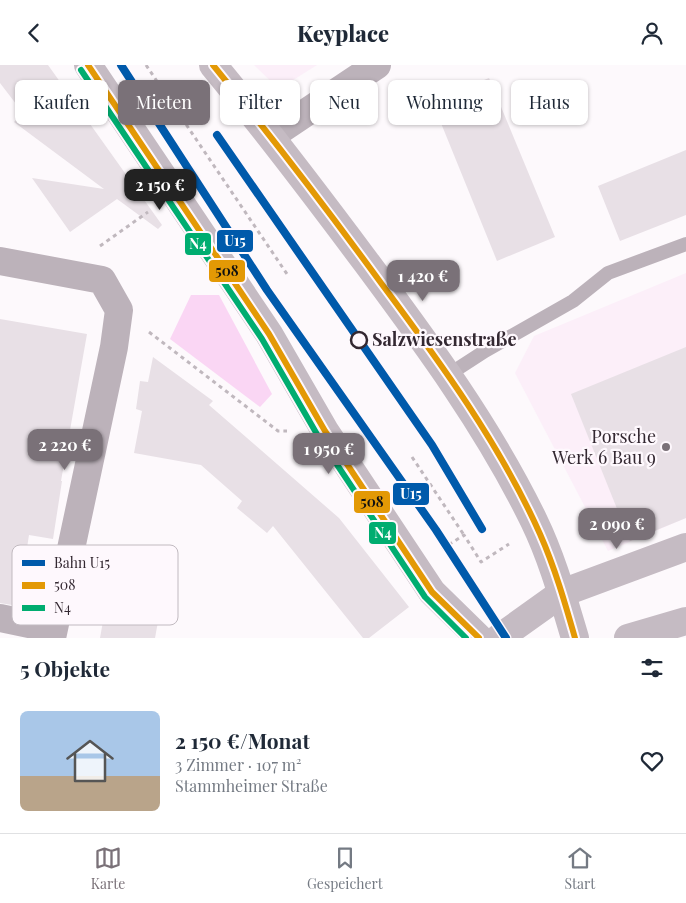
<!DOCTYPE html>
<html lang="de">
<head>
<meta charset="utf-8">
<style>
  body { margin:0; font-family:"Playfair Display",serif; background:#f2f2f3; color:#1f2937; height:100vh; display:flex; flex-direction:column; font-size:19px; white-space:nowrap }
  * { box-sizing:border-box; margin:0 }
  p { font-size:16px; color:#747a83 }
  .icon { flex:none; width:28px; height:28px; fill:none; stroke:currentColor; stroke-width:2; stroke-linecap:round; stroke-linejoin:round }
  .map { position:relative; height:573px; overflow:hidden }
  .drawer { display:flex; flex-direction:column; background:#fff; flex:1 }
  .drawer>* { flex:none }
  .top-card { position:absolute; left:15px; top:15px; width:656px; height:45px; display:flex; gap:10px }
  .price { position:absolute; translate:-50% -42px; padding:0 11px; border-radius:10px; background:#7a7178; color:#fff; font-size:16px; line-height:32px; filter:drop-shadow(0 1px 2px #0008) }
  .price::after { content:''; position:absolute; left:50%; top:30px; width:15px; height:11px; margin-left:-8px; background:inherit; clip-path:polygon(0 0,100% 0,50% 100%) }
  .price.on { background:#222; color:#fff }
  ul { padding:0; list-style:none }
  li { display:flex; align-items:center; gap:15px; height:125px; padding:0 20px }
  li+li { border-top:1px solid #e0e1e3 }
  li span { display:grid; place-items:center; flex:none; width:140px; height:100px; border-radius:8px; color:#555 }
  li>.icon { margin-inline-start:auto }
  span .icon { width:60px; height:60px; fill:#fffc; stroke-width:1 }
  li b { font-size:21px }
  h2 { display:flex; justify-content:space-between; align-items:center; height:60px; padding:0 20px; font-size:21px }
  .pill { padding:0 18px; border-radius:8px; background:#fff; box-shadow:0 1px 4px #0004; font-size:18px; line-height:45px }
  .pill.on { background:#7a7178; color:#fff }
  header { display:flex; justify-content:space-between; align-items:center; height:65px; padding:0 20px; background:#fff; font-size:22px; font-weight:800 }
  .dock { display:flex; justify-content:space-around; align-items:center; height:70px; border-top:1px solid #e0e1e3; background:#fff; font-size:14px; color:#747a83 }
  .dock a { display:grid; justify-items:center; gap:2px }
  .dock .on { color:#7a7178 }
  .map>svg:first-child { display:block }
  .built { fill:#fceff9 }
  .green { fill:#fad6f4 }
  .building { fill:#e8e0e6 }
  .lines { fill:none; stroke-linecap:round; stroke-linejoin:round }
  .path { stroke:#c0b8be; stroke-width:3; stroke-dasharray:4 4; stroke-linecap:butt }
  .lane { stroke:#bcb2ba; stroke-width:14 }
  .street { stroke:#bcb2ba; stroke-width:28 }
  .secondary { stroke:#c5bbc3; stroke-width:28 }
  .bus-1-casing { stroke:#fef8fd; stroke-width:10 }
  .bus-2-casing { stroke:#fef8fd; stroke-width:10 }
  .bus-1 { stroke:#e39905; stroke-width:6 }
  .bus-2 { stroke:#00ad70; stroke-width:6 }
  .rail-1-casing { stroke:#fef8fd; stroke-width:11 }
  .rail-1 { stroke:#005aab; stroke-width:8 }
  .stop-dot { fill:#fef8fd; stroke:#332831; stroke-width:2.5 }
  .poi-dot { fill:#7a7178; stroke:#fef8fd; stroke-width:2 }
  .labels { text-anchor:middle; stroke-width:4.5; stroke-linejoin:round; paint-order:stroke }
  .stop-label { font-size:18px; font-weight:bold; fill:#332831; stroke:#fef8fd; text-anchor:start }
  .poi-label { font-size:18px; fill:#332831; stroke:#fef8fd; text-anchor:end }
  .key { fill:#fef8fd; stroke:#c1bac0; stroke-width:1 }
  .key-label { font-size:14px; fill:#332831 }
  .line-badge { stroke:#fef8fd; stroke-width:2 }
  .badge-label { font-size:14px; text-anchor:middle; font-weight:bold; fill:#fff }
  .pale-badge-label { font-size:14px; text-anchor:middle; font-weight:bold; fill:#111 }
</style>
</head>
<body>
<header><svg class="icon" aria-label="back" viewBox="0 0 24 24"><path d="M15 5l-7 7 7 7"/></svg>Keyplace<svg class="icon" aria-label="person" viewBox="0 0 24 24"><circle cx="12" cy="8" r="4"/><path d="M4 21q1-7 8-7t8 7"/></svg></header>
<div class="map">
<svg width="686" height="573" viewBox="0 0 686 573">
  <rect width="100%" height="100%" fill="#fdf9fc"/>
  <g class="built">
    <path d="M 254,0 L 317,0 L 279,24 Z"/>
    <path d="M 686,208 L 686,453 L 608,486 L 515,308 L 534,271 Z"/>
  </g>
  <path class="green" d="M 191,230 L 219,230 L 272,329 L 260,342 L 170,274 Z"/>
  <g class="building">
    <path d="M 0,0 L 48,0 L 162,160 L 158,164 L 117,134 L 70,167 L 32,113 L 104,124 L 14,57 L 23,48 L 0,18 Z"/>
    <path d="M 489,13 L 555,172 L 497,196 L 432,36 Z"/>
    <path d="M 686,85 L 686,150 L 620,176 L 598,121 Z"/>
    <path d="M 0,254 L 87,269 L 61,416 L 62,416 L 53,474 L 29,470 L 18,541 L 0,538 Z"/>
    <path d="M 686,282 L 686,453 L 630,476 L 571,329 Z"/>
    <path d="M 153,292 L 213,336 L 209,340 L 339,453 L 409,542 L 369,573 L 363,573 L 273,461 L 267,468 L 237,443 L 242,436 L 201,400 L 134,388 L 142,346 L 136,344 L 140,316 L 148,317 Z"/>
    <path d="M 117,480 L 170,490 L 155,573 L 100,573 Z"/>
  </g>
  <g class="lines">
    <g class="path">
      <path d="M 146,0 L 289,212"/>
      <path d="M 100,181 L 148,147"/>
      <path d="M 149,267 L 278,366 L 287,366"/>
      <path d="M 412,392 L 464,470"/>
      <path d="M 442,484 L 464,470 L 481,497 L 509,479"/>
    </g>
    <path class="lane" d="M 448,310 L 485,286 L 573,236 L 608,208 L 686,179"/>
    <g class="street">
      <path d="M 271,71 L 377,0"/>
      <path d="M 0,196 L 102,215 L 119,245 L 114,282 L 52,573"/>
      <path d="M 0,553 L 53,564"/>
    </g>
    <g class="secondary">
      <path d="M 88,0 L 269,269 L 325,366 L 432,527 L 479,573"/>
      <path d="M 213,0 C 266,64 316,130 366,197 C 427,279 489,363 534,456 C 552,493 563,533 575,573"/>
      <path d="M 499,573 L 562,528 L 686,482"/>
      <path d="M 628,573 L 686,556"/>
    </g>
    <defs>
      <g id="bus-1">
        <path d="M 88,0 L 269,269 L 325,366 L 432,527 L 479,573"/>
        <path d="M 213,0 C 271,71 327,144 381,218 C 440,297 500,379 540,469 C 555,503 565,538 575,573"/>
      </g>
      <path id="bus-2" d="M 81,5 L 262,274 L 318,371 L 425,532 L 466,573"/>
    </defs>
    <use href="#bus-1" class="bus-1-casing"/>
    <use href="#bus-2" class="bus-2-casing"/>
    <use href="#bus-1" class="bus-1"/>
    <use href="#bus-2" class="bus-2"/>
    <defs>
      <g id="rail-1">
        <path d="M 121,0 L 267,225 L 436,465 L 506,573"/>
        <path d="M 217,70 L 432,380 L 482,464"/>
      </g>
    </defs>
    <use href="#rail-1" class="rail-1-casing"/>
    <use href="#rail-1" class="rail-1"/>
  </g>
  <circle class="stop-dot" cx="359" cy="275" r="8"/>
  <circle class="poi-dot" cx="666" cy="382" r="5"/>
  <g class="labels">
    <g class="stop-label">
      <text x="372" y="281">Salzwiesenstraße</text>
    </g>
    <g class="poi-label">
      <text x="656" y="378">Porsche<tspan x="656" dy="21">Werk 6 Bau 9</tspan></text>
    </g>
  </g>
  <rect x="12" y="480" width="166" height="80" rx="8" class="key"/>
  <rect x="22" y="495" width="23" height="6" fill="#005aab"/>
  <rect x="22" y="517" width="23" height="7" fill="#e39905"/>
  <rect x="22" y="540" width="23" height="6" fill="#00ad70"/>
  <g class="key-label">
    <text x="54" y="503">Bahn U15</text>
    <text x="54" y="525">508</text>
    <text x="54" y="548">N4</text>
  </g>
  <g class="line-badge">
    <rect x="216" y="164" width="38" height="24" rx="5" fill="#005aab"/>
    <rect x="184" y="167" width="28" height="24" rx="5" fill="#00ad70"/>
    <rect x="208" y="194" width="38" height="24" rx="5" fill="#e39905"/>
    <rect x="392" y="417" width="38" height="24" rx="5" fill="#005aab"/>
    <rect x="353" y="425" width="38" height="24" rx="5" fill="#e39905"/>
    <rect x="368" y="456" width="29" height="24" rx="5" fill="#00ad70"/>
  </g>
  <g class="badge-label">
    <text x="235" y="181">U15</text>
    <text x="198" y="184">N4</text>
    <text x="411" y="434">U15</text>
    <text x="383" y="473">N4</text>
  </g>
  <g class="pale-badge-label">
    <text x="227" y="211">508</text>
    <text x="372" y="442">508</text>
  </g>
</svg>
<b class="price on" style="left:160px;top:146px">2 150 €</b>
<b class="price" style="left:423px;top:237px">1 420 €</b>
<b class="price" style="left:65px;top:406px">2 220 €</b>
<b class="price" style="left:329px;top:410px">1 950 €</b>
<b class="price" style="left:617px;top:485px">2 090 €</b>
<div class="top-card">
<a class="pill">Kaufen</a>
<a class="pill on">Mieten</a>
<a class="pill">Filter</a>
<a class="pill">Neu</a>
<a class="pill">Wohnung</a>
<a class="pill">Haus</a>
</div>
</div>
<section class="drawer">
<h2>5 Objekte<svg class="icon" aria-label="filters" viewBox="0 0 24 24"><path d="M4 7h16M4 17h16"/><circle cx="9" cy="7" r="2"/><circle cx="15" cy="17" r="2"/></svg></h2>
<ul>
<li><span style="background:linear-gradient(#a9c7e8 65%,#b9a48a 0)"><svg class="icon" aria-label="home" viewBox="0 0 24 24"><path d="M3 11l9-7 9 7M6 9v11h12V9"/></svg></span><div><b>2 150 €/Monat</b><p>3 Zimmer · 107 m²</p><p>Stammheimer Straße</p></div><svg class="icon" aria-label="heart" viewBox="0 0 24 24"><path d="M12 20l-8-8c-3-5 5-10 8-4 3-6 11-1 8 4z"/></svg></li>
</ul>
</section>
<nav class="dock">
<a class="on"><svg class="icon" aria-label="map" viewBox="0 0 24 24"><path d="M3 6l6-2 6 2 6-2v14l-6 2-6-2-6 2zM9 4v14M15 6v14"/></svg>Karte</a>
<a><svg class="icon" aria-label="saved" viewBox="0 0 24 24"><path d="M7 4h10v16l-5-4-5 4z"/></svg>Gespeichert</a>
<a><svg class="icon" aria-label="home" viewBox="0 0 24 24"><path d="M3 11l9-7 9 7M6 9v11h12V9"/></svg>Start</a>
</nav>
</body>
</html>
